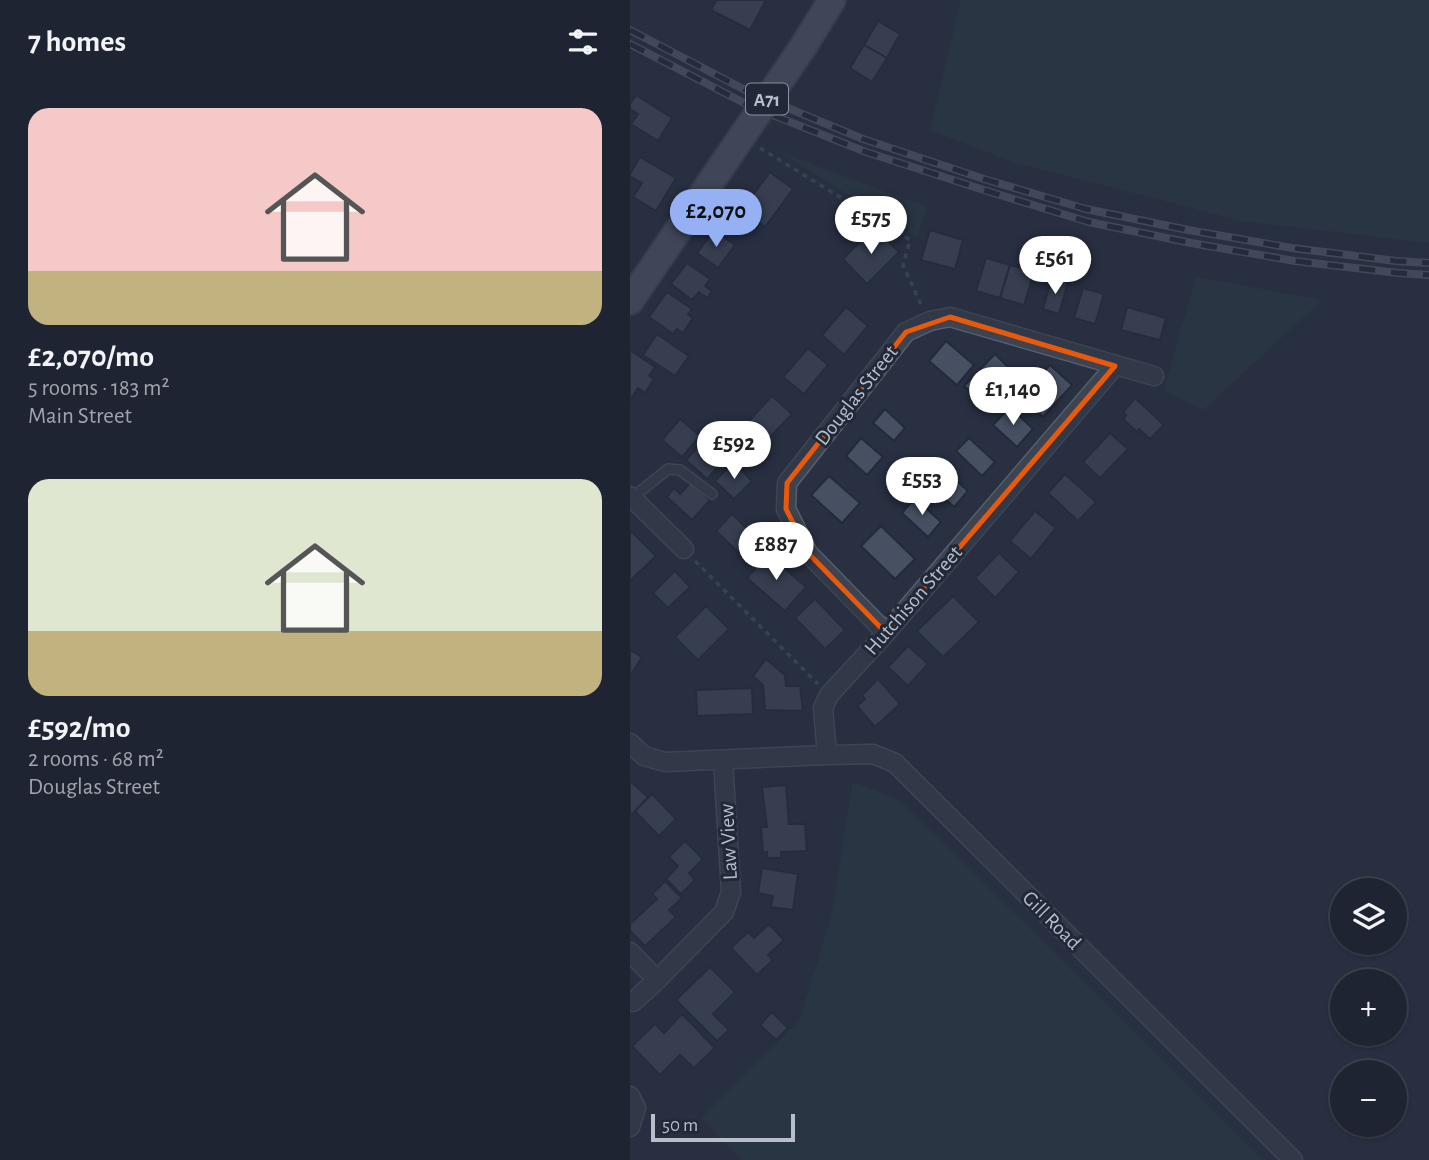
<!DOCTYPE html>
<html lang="en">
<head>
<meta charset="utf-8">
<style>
  body { margin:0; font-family:"Alegreya Sans",sans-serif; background:#262c3a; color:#f1f3f6; height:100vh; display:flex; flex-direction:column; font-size:26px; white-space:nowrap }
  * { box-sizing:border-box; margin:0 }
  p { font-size:23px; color:#a1a4ac }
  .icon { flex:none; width:38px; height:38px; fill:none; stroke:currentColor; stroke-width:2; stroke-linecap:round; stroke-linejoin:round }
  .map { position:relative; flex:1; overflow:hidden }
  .side { display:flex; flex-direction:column; background:#1e2432; width:630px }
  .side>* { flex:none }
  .buttons { position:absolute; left:700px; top:878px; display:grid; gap:14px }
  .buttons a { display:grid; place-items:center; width:77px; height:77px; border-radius:50%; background:#1e2432; box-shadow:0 2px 5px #0004,0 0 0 2px #3c414d; font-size:35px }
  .scale { position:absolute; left:21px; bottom:18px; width:144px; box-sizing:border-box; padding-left:7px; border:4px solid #b9becb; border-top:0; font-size:19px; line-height:24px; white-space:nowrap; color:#b9becb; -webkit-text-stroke:5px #212837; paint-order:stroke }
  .price { position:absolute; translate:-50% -60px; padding:0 16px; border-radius:24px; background:#fff; color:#222; font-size:23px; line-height:46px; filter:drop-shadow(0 2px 4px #0008) }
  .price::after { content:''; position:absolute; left:50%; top:42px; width:21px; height:16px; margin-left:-10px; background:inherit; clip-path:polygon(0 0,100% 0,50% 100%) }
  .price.selected { background:#95b1f4; color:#111 }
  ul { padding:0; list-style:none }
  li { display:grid; align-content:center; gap:14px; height:371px; padding:0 28px }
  li span { display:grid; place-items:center; height:217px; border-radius:21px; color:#555 }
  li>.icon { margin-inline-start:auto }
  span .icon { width:126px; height:126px; fill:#fffc; stroke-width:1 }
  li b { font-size:30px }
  h2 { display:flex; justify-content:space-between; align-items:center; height:84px; padding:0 28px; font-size:30px }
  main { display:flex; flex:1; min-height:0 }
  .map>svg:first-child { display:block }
  .green { fill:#2a3d43 }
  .building { fill:#475063; stroke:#232a39; stroke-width:2 }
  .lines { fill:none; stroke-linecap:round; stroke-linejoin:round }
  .service-casing { stroke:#575e6c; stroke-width:12 }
  .minor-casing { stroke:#575e6c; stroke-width:21 }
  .primary-casing { stroke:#464c5b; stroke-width:30 }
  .path { stroke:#485a5f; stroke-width:3.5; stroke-dasharray:5 5; stroke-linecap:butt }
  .service { stroke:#3c4351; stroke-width:9 }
  .minor { stroke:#3c4351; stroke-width:18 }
  .primary { stroke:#5a6271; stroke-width:26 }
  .rail-casing { stroke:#5e6678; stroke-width:8 }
  .rail { stroke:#212837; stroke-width:5; stroke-dasharray:16; stroke-linecap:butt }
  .primary-bridge-casing { stroke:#464c5b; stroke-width:30; stroke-linecap:butt }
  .primary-bridge { stroke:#5a6271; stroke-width:26 }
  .marked { fill:none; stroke:#e8590c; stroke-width:5; stroke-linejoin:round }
  .labels { text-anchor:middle; stroke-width:6; stroke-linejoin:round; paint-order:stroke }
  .shield { fill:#212837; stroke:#8b919f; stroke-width:2 }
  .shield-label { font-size:19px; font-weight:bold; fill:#b9becb }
  .street-label { font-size:21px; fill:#b9becb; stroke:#212837 }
</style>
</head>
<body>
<main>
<section class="side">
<h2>7 homes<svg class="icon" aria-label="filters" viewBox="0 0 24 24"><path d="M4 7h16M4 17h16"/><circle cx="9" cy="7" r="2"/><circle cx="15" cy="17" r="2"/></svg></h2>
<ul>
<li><span style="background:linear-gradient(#f6c9c9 75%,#c2b280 0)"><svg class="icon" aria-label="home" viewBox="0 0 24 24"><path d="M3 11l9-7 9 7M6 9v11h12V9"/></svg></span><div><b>£2,070/mo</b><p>5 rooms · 183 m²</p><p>Main Street</p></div></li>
<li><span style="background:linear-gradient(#dfe7d0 70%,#c2b280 0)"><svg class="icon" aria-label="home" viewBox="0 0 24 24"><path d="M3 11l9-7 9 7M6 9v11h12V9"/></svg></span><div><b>£592/mo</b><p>2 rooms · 68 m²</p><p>Douglas Street</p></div></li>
</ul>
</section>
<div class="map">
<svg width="799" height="1160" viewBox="0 0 799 1160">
  <rect width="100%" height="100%" fill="#283042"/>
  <g class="green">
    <path d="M 331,0 L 799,0 L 799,243 L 612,221 L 383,162 L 300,130 Z"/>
    <path d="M 151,153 L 297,207 L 287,237 Z"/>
    <path d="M 566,277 L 692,300 L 573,410 L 534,390 Z"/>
    <path d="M 223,782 L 270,800 L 633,1160 L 112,1160 L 71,1118 L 170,1020 L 202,914 Z"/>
  </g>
  <g class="building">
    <path d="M 86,0 L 136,0 L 120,30 L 81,10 Z"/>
    <path d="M 248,21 L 270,34 L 257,58 L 234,45 Z"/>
    <path d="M 234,45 L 257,58 L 242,82 L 220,68 Z"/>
    <path d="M 6,95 L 42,118 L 28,141 L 1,124 L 8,114 L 0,109 L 0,104 Z"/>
    <path d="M 10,157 L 46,178 L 26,211 L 3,197 L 12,183 L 0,176 L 0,174 Z"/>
    <path d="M 140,172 L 163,189 L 135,227 L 112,210 Z"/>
    <path d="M 244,228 L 269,252 L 237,284 L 213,259 Z"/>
    <path d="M 84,230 L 105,245 L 88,268 L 67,253 Z"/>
    <path d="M 300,230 L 333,240 L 325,269 L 291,260 Z"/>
    <path d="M 356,258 L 380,265 L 370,298 L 346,291 Z"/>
    <path d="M 57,263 L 80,279 L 75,286 L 82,291 L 77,298 L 69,292 L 62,300 L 41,284 Z"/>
    <path d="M 380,265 L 404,272 L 394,305 L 370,298 Z"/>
    <path d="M 422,277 L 438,282 L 429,314 L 413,309 Z"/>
    <path d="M 453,288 L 474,294 L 465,324 L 444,318 Z"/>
    <path d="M 37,292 L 62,309 L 58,314 L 63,318 L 53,333 L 47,329 L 43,334 L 19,317 Z"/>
    <path d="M 216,307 L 238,326 L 214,355 L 192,335 Z"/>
    <path d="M 497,307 L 536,318 L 530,340 L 491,330 Z"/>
    <path d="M 27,334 L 59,356 L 45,376 L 13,355 Z"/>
    <path d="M 316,341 L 344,365 L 327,385 L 299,361 Z"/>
    <path d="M 178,348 L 198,365 L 174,394 L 153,377 Z"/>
    <path d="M 0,350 L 25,367 L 19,376 L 24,379 L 15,393 L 8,388 L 0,401 Z"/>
    <path d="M 365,354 L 380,369 L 350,400 L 334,386 Z"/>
    <path d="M 420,365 L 442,385 L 413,417 L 391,397 Z"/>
    <path d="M 142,396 L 162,414 L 135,442 L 116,424 Z"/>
    <path d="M 505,398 L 534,425 L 520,439 L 509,429 L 507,432 L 493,419 L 496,415 L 493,412 Z"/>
    <path d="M 380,407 L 403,429 L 387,447 L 363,425 Z"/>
    <path d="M 255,409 L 275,428 L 264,441 L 243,423 Z"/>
    <path d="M 50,419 L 70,436 L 52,457 L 32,440 Z"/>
    <path d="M 480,433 L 498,449 L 470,478 L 453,462 Z"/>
    <path d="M 76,438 L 96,458 L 77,479 L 56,460 Z"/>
    <path d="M 231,438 L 253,457 L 237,475 L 216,456 Z"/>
    <path d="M 339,438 L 365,462 L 352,476 L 326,451 Z"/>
    <path d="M 104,462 L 122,481 L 104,499 L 85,481 Z"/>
    <path d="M 311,467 L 338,491 L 324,507 L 297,482 Z"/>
    <path d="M 435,474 L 466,502 L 448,521 L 418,493 Z"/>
    <path d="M 199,476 L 230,503 L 212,523 L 181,495 Z"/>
    <path d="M 61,482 L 80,500 L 62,520 L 37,497 L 44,488 L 50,494 Z"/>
    <path d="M 285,498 L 311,522 L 298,537 L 272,513 Z"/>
    <path d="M 405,511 L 426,528 L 401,559 L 380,541 Z"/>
    <path d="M 102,514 L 127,538 L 111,555 L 86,531 Z"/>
    <path d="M 251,526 L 285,559 L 265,579 L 231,546 Z"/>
    <path d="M 0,530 L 26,556 L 0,581 Z"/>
    <path d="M 369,553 L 389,572 L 365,598 L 345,578 Z"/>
    <path d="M 138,554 L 176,587 L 155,611 L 117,578 Z"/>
    <path d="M 45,571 L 60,587 L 38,608 L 23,593 Z"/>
    <path d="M 323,596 L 349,622 L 313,657 L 287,631 Z"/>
    <path d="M 185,599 L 215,630 L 195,649 L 165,618 Z"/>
    <path d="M 76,606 L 99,629 L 68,660 L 45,637 Z"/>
    <path d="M 278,646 L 298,664 L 278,686 L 258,667 Z"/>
    <path d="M 0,650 L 12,657 L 0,676 Z"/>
    <path d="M 136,659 L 155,675 L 156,686 L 170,686 L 173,711 L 135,710 L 133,685 L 123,676 Z"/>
    <path d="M 248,679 L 270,704 L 245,727 L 227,706 L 235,699 L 232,695 Z"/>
    <path d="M 122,688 L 123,714 L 67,716 L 66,690 Z"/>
    <path d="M 0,781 L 18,797 L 2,815 L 0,813 Z"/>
    <path d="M 156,785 L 159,824 L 175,824 L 177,851 L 151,852 L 151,858 L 137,858 L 137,852 L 133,853 L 131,827 L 137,827 L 132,787 Z"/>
    <path d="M 22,794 L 46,819 L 29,836 L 5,811 Z"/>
    <path d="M 55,841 L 73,859 L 59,873 L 65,880 L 51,894 L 36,879 L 48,866 L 39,857 Z"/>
    <path d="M 132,868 L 168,874 L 163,910 L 141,907 L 143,896 L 128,893 Z"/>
    <path d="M 35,881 L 52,898 L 39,910 L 46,917 L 15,946 L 0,931 L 0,924 L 27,899 L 22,894 Z"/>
    <path d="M 139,924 L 154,940 L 138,955 L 143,960 L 127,975 L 101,948 L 118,932 L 124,938 Z"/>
    <path d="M 80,967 L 105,992 L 83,1014 L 99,1030 L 87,1041 L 46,1000 Z"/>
    <path d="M 142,1012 L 158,1028 L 146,1040 L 130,1025 Z"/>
    <path d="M 52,1014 L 85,1048 L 64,1068 L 50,1055 L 30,1075 L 2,1046 L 25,1024 L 34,1033 Z"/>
  </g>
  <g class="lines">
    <defs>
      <path id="service" d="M 2,498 L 38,469 L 50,470 L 82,494"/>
      <g id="minor">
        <path d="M 485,366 L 256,633 L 199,695 L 193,708 L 197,755 L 243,754 L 265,763 L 663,1160"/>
        <path d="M 0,496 L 54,549"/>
        <path d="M 256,633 L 178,553 L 156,509 L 157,483 L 276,332 L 300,321 L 320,317 L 524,376"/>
        <path d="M 0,743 L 14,756 L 35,762 L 197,755"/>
        <path d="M 0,952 L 27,980 L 3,1002"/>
        <path d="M 27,980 L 94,912 L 101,892 L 93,760"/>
        <path d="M 0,1096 L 6,1108 L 0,1127"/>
      </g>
      <g id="primary">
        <path d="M 173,47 L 202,0"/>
        <path d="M 0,301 L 102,151"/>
      </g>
    </defs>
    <use href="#service" class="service-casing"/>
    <use href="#minor" class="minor-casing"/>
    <use href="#primary" class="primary-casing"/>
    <g class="path">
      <path d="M 130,148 L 280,240 L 273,265 L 292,307"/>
      <path d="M 65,561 L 188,684"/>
    </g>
    <use href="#service" class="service"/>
    <use href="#minor" class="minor"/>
    <use href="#primary" class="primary"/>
    <defs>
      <g id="rail">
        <path d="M 0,30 L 119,92 L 233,139 L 354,179 L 456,209 L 558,230 L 662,248 L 766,261 L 799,263"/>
        <path d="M 0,44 L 120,106 L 236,152 L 357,191 L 459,222 L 561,243 L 665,261 L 768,273 L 799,275"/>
      </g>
    </defs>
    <use href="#rail" class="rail-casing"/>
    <use href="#rail" class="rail"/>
    <defs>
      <path id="primary-bridge" d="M 102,151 L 173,47"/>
    </defs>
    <use href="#primary-bridge" class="primary-bridge-casing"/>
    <use href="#primary-bridge" class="primary-bridge"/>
  </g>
  <path d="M0 0H799V1160H0ZM 320,317 L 485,366 L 256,633 L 178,553 L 156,509 L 157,483 L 276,332 Z" fill="#283042" fill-opacity=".55" fill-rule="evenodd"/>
  <path class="marked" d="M 320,317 L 485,366 L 256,633 L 178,553 L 156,509 L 157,483 L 276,332 Z"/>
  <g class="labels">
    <rect class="shield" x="116" y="83.5" width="42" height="31" rx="5"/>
    <g class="shield-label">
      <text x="137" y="106">A71</text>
    </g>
    <g class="street-label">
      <text transform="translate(226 395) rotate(-52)" y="7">Douglas Street</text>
      <text transform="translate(283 600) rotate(-49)" y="7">Hutchison Street</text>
      <text transform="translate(98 842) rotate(-93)" y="7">Law View</text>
      <text transform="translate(422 920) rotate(45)" y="7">Gill Road</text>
    </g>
  </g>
</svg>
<div class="buttons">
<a><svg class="icon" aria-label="layers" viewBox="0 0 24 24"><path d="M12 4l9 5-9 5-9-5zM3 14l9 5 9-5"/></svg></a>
<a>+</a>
<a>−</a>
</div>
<div class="scale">50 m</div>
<b class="price selected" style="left:86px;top:249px">£2,070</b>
<b class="price" style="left:241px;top:256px">£575</b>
<b class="price" style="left:425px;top:296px">£561</b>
<b class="price" style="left:383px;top:427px">£1,140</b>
<b class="price" style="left:104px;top:481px">£592</b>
<b class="price" style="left:292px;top:517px">£553</b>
<b class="price" style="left:146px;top:582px">£887</b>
</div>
</main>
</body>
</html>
